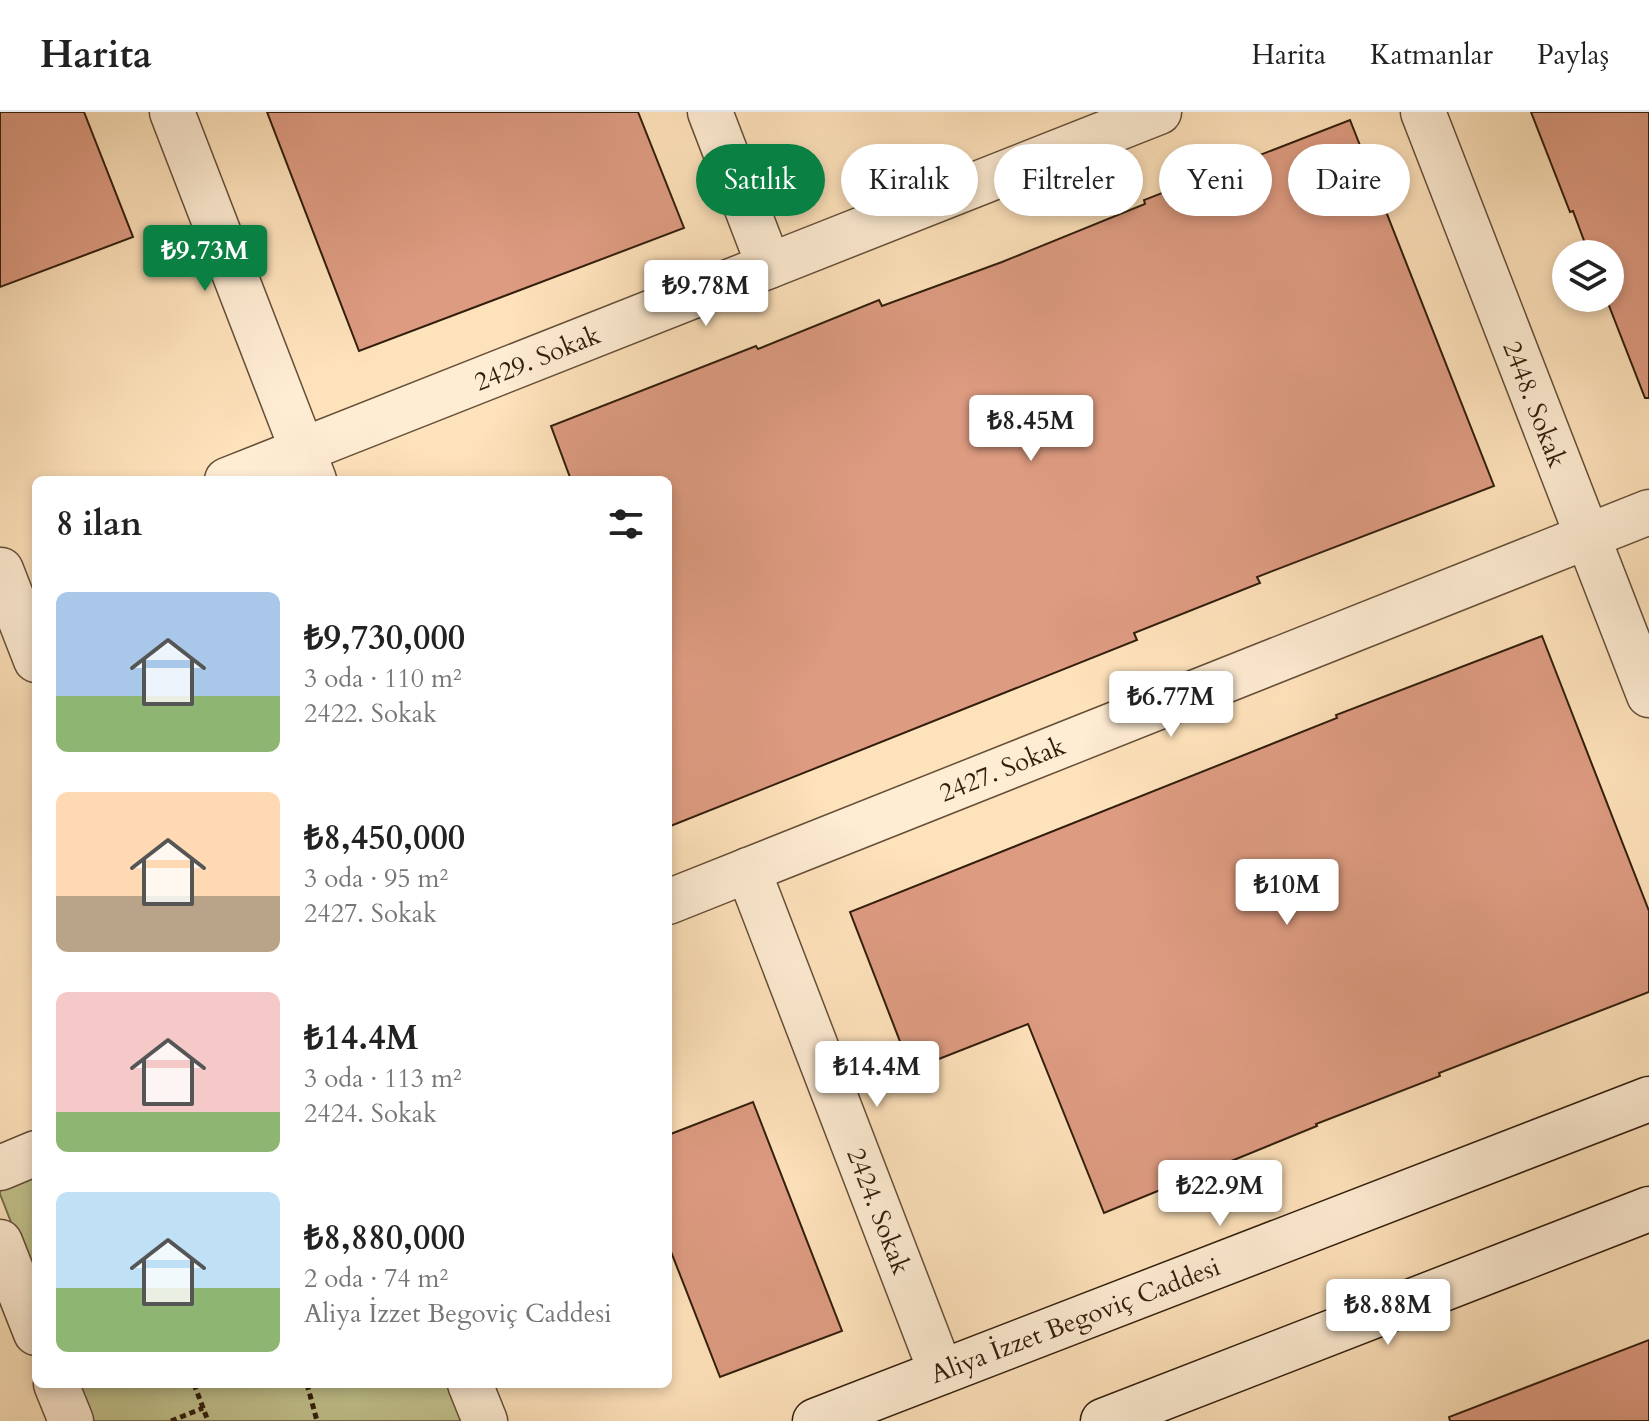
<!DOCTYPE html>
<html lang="tr">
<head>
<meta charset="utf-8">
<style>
  body { margin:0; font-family:Cardo,serif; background:#f2f2f2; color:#222; height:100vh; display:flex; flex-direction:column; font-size:30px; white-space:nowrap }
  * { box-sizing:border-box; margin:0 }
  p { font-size:26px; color:#767676 }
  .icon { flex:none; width:44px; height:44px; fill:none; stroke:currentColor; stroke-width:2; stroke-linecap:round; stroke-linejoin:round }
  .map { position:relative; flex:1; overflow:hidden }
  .details { position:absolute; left:32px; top:364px; width:640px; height:912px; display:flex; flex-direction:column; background:#fff; border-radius:12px; box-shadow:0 4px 12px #0003 }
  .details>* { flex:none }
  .guide { position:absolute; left:696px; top:32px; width:760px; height:72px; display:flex; gap:16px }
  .buttons { position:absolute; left:1552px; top:128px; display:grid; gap:16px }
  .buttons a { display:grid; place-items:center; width:72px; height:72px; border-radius:50%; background:#fff; box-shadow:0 4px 12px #0003; font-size:40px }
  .price { position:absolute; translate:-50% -68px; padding:0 18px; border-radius:8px; background:#fff; color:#222; font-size:26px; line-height:52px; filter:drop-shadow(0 2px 4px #0008) }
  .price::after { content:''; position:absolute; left:50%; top:48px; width:24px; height:18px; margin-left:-12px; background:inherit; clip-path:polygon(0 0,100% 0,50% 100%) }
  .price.current { background:#0b8043; color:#fff }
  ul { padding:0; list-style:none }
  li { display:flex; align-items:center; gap:24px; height:200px; padding:0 24px }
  li span { display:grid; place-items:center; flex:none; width:224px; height:160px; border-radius:12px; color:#555 }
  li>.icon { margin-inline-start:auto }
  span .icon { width:96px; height:96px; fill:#fffc; stroke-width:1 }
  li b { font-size:34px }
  h2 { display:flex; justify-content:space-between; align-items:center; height:96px; padding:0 24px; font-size:34px }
  .chip { padding:0 28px; border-radius:36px; background:#fff; box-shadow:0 4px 12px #0003; font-size:28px; line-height:72px }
  .chip.current { background:#0b8043; color:#fff }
  header { display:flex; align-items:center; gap:48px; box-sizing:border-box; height:112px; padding:0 40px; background:#fff; border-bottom:2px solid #e0e0e0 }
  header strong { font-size:38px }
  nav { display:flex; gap:44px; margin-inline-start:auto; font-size:28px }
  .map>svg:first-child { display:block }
  .green { fill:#c2c38e; stroke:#7a704d; stroke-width:2 }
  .building { fill:#dd9b81; stroke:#321e0c; stroke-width:2 }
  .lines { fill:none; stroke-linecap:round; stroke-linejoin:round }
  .street-casing { stroke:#654f38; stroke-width:47 }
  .secondary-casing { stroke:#321e0c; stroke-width:47 }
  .path { stroke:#321e0c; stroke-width:5; stroke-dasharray:6 4; stroke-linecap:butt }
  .street { stroke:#feecd3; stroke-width:44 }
  .secondary { stroke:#feecd3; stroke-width:44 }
  .labels { text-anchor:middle; stroke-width:6; stroke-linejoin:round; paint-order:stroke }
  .street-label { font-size:26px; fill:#321e0c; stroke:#feecd3 }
</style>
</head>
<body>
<header>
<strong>Harita</strong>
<nav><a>Harita</a><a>Katmanlar</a><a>Paylaş</a></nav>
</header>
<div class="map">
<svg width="1649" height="1309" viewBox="0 0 1649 1309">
  <rect width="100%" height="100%" fill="#fee2bb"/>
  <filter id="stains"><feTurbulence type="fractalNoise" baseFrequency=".0025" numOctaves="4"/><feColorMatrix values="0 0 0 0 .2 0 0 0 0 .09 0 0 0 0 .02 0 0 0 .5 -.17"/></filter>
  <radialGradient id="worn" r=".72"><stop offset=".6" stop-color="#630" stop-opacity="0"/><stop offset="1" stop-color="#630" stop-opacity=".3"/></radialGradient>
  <g class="green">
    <path d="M 36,1059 L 36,1174 L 0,1082 L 0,1073 Z"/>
    <path d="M 75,1272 L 447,1272 L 461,1309 L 89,1309 Z"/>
  </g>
  <g class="building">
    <path d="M 0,0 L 84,0 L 133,125 L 0,175 Z"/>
    <path d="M 267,0 L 638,0 L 684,116 L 359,239 Z"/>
    <path d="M 1531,0 L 1649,0 L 1649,286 L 1645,286 L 1606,186 L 1610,186 L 1610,142 L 1589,142 L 1573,99 L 1570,100 Z"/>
    <path d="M 1350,8 L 1494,374 L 1257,465 L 1260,471 L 1134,521 L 1137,528 L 668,715 L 668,368 L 571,368 L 551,314 L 756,234 L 758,237 L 879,188 L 882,194 L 1002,150 L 1145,92 L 1144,88 Z"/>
    <path d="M 1542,524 L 1649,799 L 1649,880 L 1439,961 L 1440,964 L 1316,1012 L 1317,1014 L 1104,1101 L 1028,912 L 911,958 L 850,800 L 1337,606 L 1336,603 Z"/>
    <path d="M 753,990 L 842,1219 L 720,1265 L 668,1132 L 668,1023 Z"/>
    <path d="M 1649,1228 L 1649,1309 L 1450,1309 L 1449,1305 Z"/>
  </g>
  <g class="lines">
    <defs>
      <g id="street">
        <path d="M 172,0 L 314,368"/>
        <path d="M 710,0 L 769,154"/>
        <path d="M 1423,0 L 1649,583"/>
        <path d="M 227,368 L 1159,0"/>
        <path d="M 1,458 L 36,548"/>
        <path d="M 748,758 L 941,1260"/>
        <path d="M 668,790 L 1649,400"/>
        <path d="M 0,1056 L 36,1041"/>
        <path d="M 0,1130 L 36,1221"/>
        <path d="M 56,1272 L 71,1309"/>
        <path d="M 470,1272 L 485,1309"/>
      </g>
      <g id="secondary">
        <path d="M 815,1309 L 1649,987"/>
        <path d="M 1103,1309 L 1649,1097"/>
      </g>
    </defs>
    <use href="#street" class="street-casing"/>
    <use href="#secondary" class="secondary-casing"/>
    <g class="path">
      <path d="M 194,1272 L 208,1309"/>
      <path d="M 307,1272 L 317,1309"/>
      <path d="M 171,1309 L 203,1296"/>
    </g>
    <use href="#street" class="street"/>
    <use href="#secondary" class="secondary"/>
  </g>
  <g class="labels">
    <g class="street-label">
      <text transform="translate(537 246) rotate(-22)" y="9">2429. Sokak</text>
      <text transform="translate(1535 292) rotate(69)" y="9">2448. Sokak</text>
      <text transform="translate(1002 657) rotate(-22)" y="9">2427. Sokak</text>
      <text transform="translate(879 1099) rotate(69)" y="9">2424. Sokak</text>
      <text transform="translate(1075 1208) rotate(-21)" y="9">Aliya İzzet Begoviç Caddesi</text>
    </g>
  </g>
  <rect width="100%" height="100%" filter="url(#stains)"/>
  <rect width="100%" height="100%" fill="url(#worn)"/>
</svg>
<div class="buttons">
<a><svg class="icon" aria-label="layers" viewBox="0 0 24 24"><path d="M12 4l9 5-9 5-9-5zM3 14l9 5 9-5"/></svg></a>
</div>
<b class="price current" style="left:205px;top:181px">₺9.73M</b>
<b class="price" style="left:706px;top:216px">₺9.78M</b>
<b class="price" style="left:1031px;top:351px">₺8.45M</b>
<b class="price" style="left:1171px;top:627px">₺6.77M</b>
<b class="price" style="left:1287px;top:815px">₺10M</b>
<b class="price" style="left:877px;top:997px">₺14.4M</b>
<b class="price" style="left:1220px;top:1116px">₺22.9M</b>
<b class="price" style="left:1388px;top:1235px">₺8.88M</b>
<div class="guide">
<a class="chip current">Satılık</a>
<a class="chip">Kiralık</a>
<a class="chip">Filtreler</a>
<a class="chip">Yeni</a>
<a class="chip">Daire</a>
</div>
<section class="details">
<h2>8 ilan<svg class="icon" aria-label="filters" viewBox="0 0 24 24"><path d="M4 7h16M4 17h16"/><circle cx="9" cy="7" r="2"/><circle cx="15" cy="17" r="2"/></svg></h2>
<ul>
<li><span style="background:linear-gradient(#a9c7e8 65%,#8fb573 0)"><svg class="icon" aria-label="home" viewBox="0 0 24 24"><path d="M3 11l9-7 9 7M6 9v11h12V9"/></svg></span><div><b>₺9,730,000</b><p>3 oda · 110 m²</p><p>2422. Sokak</p></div></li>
<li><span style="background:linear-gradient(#ffd9b3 65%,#b9a48a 0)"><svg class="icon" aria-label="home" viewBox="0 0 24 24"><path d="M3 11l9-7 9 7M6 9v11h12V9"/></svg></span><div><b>₺8,450,000</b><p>3 oda · 95 m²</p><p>2427. Sokak</p></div></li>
<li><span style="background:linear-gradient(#f6c9c9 75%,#8fb573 0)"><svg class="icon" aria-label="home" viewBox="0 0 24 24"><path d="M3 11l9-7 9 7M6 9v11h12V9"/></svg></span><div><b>₺14.4M</b><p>3 oda · 113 m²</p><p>2424. Sokak</p></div></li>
<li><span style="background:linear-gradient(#bfe0f5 60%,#8fb573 0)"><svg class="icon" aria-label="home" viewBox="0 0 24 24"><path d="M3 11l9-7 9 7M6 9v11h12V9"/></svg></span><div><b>₺8,880,000</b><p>2 oda · 74 m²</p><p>Aliya İzzet Begoviç Caddesi</p></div></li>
</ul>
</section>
</div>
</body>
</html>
